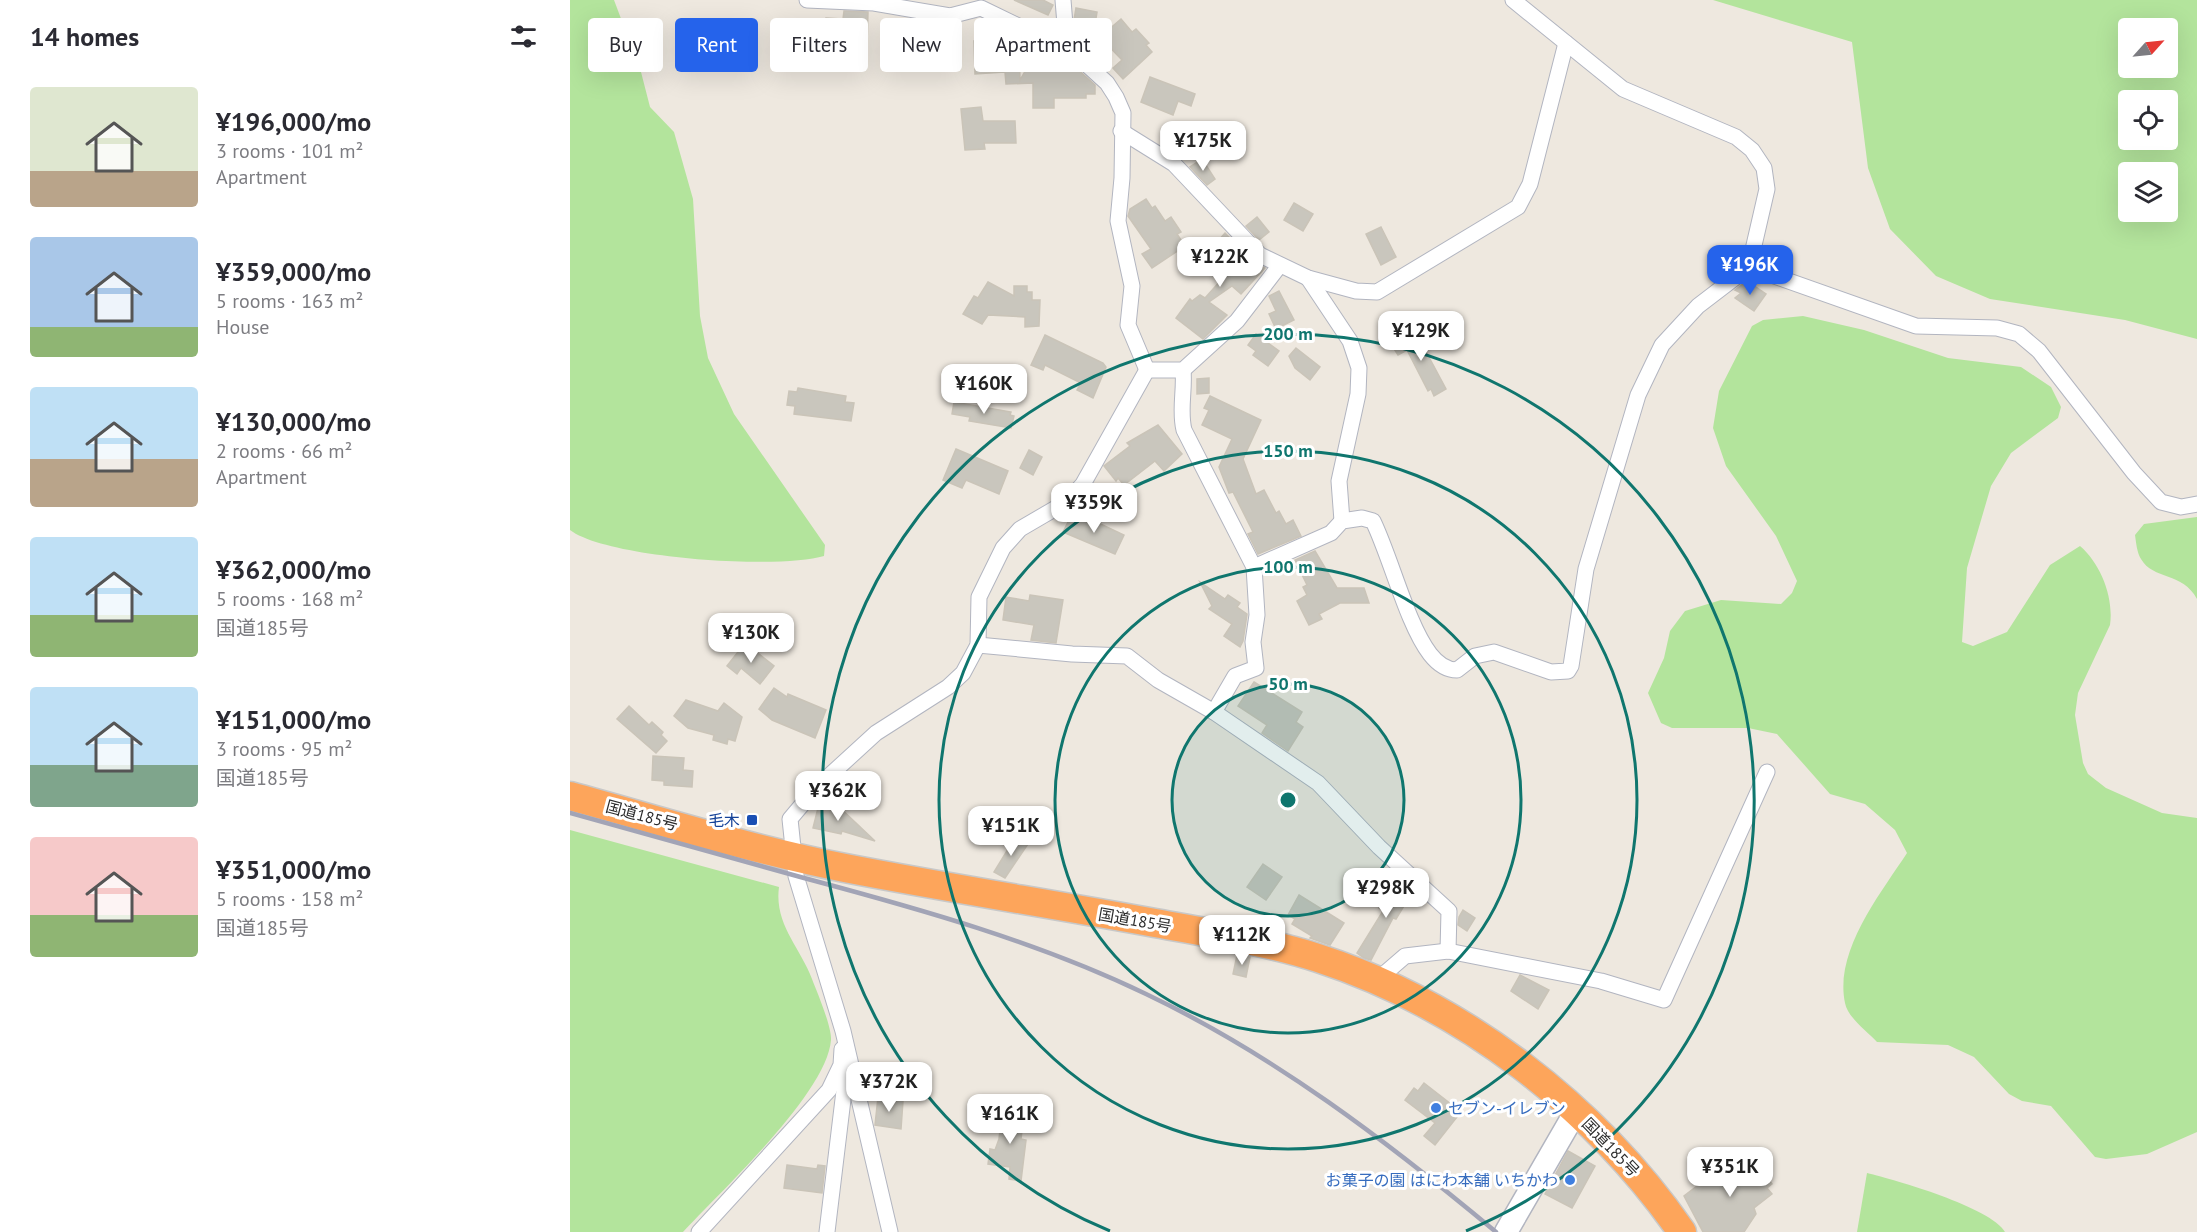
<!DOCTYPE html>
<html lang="en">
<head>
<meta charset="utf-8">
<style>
  body { margin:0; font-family:"PT Sans","Noto Sans JP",sans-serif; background:#f2f2f3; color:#2b2b33; height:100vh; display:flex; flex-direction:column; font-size:22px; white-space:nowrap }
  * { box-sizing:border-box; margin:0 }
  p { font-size:20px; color:#7c7c81 }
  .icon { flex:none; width:33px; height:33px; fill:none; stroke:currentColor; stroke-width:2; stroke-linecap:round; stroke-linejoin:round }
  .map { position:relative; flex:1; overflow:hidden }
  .details { display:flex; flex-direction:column; background:#fff; width:570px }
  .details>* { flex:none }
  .guide { position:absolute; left:18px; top:18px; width:570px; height:54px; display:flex; gap:12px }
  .needle { width:39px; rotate:63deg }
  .controls { position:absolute; left:1548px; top:18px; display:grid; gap:12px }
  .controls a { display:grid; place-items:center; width:60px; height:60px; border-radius:6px; background:#fff; box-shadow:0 6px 24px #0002; font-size:30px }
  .price { position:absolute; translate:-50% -51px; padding:0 14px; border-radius:12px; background:#fff; color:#222; font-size:20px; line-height:39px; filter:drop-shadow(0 2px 3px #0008) }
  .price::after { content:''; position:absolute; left:50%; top:36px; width:18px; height:14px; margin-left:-9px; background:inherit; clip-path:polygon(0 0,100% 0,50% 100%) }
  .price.selected { background:#2563eb; color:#fff }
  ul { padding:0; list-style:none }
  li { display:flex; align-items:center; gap:18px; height:150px; padding:0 30px }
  li span { display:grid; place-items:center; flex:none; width:168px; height:120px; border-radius:6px; color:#555 }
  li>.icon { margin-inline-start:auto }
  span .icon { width:72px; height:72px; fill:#fffc; stroke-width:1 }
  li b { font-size:26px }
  h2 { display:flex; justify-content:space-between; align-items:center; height:72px; padding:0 30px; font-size:26px }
  .tag { padding:0 21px; border-radius:6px; background:#fff; box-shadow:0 6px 24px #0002; font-size:21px; line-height:54px }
  .tag.selected { background:#2563eb; color:#fff }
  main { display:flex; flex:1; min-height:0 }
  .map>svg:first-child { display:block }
  .green { fill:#b3e49c; fill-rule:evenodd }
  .building { fill:#c9c6bd; stroke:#cac4b8; stroke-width:1.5 }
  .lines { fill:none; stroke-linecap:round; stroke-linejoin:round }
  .street-casing { stroke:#b2b5c0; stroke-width:17 }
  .secondary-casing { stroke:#b2b5c0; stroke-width:25 }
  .highway-casing { stroke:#c8c8c8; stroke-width:31 }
  .street { stroke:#fff; stroke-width:15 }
  .secondary { stroke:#fff; stroke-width:22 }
  .highway { stroke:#fda55b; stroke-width:28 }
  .rail { stroke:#a2a4b6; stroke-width:4.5 }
  .ring { fill:none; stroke:#0f766e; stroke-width:3 }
  .transit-dot { fill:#1a4fb4; stroke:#fff; stroke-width:2 }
  .shop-dot { fill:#3f7fe0; stroke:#fff; stroke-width:2 }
  .labels { text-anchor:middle; stroke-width:6; stroke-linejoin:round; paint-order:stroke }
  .street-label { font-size:16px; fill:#2c2c2c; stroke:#fff }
  .transit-label { font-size:16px; fill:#164399; stroke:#fff; text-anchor:end }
  .shop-label { font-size:16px; fill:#366cbe; stroke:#fff; text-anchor:start }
  .centre { fill:#0f766e; stroke:#fff; stroke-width:3 }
  .ring-label { font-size:18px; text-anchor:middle; font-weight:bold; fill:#0f766e; stroke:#fff; stroke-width:6; stroke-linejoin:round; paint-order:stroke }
</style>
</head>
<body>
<main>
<section class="details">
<h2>14 homes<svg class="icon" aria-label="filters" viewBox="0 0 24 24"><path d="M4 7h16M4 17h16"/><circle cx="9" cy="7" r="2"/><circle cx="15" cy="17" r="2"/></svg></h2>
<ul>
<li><span style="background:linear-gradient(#dfe7d0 70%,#b9a48a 0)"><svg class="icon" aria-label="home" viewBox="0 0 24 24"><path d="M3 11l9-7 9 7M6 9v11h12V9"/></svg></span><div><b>¥196,000/mo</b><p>3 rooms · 101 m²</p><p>Apartment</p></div></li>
<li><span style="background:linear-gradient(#a9c7e8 75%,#8fb573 0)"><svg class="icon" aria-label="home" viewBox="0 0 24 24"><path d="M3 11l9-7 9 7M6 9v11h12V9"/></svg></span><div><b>¥359,000/mo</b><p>5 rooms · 163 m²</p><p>House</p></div></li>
<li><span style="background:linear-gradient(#bfe0f5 60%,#b9a48a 0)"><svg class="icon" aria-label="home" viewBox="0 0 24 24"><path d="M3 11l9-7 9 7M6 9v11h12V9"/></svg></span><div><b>¥130,000/mo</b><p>2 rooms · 66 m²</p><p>Apartment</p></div></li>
<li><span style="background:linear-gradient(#bfe0f5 65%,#8fb573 0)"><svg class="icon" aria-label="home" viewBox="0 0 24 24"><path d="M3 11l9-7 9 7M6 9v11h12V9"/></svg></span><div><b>¥362,000/mo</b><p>5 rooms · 168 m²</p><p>国道185号</p></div></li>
<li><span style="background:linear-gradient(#bfe0f5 65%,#7fa58c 0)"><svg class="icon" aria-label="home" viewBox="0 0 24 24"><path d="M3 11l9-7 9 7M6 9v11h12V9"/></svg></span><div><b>¥151,000/mo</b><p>3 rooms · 95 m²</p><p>国道185号</p></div></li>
<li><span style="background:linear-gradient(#f6c9c9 65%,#8fb573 0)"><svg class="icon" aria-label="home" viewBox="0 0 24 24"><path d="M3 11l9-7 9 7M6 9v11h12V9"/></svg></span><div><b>¥351,000/mo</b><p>5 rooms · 158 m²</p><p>国道185号</p></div></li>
</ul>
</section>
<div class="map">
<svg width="1627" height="1232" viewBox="0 0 1627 1232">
  <rect width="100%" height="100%" fill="#eee8df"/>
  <g class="green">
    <path d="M 0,0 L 44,0 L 71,72 L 80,107 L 104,132 L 123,199 L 130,316 L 138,358 L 164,414 L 255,545 L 254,556 C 208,570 36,558 0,530 Z"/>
    <path d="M 1143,0 L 1627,0 L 1627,339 L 1555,320 L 1420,299 L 1366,276 L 1320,229 L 1298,168 L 1282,42 ZM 1598,28 L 1598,68 L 1558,68 L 1558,28 ZM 1598,100 L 1598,140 L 1558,140 L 1558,100 ZM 1598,172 L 1598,212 L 1558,212 L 1558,172 Z"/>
    <path d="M 1233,316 L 1294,330 L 1378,358 L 1451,367 L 1481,387 L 1491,407 L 1488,418 L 1441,453 L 1421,486 L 1397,568 L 1392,642 L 1403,646 L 1437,632 L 1480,565 L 1510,546 C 1531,564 1544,598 1540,625 L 1508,693 L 1505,715 L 1513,763 L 1518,774 L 1536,788 L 1592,813 L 1627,818 L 1627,1132 L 1577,1154 L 1536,1159 L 1525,1157 L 1481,1106 L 1452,1101 L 1439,1094 L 1404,1057 L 1378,1045 L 1307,1042 C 1297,1031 1278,1018 1275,1003 C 1264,951 1311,893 1337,853 L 1325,830 L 1295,804 L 1260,794 L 1207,734 L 1178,728 L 1102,728 L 1091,723 L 1078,693 L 1094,658 L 1100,631 L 1115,611 L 1151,600 L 1211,604 L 1222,593 L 1227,581 L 1206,536 L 1156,466 L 1143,428 L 1149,391 L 1182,326 L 1193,320 Z"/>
    <path d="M 1627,517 L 1627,599 C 1613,572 1583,580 1571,559 C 1567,553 1566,542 1565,535 L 1574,524 Z"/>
    <path d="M 0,830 L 209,887 C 204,924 230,947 242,979 C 247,992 262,1027 261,1040 C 257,1093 151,1191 113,1232 L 0,1232 Z"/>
    <path d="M 1297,1173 C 1326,1180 1420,1207 1435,1232 L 1287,1232 Z"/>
  </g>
  <g class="building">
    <path d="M 444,0 L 473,0 L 483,5 L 478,15 Z"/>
    <path d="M 506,8 L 527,12 L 525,24 L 504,20 Z"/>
    <path d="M 274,11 L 298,12 L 297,44 L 273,43 L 273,34 L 255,33 L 256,18 L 273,19 Z"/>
    <path d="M 551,19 L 562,32 L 566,29 L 579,43 L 576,45 L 582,52 L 553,79 L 543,68 L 552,60 L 530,37 Z"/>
    <path d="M 439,39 L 439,43 L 449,43 L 450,80 L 469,47 L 493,59 L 488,67 L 505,67 L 525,85 L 525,94 L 516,94 L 516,98 L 484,98 L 484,108 L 463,108 L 463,83 L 436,84 L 435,72 L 405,74 L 404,41 Z"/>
    <path d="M 580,77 L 625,94 L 621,106 L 608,101 L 603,115 L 571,102 Z"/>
    <path d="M 411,107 L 413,121 L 445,121 L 446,143 L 414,143 L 415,149 L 395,150 L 391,109 Z"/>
    <path d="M 632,159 L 645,179 L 637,185 L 620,167 Z"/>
    <path d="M 576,199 L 582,208 L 585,206 L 595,221 L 601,217 L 611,232 L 607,234 L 615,246 L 582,268 L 572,254 L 581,249 L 558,216 L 560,209 Z"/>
    <path d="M 724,203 L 743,214 L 733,231 L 714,220 Z"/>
    <path d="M 687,217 L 699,232 L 689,240 L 676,226 Z"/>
    <path d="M 811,227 L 826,257 L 811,265 L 796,234 Z"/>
    <path d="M 655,233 L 683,262 L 695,268 L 671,294 L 662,286 L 639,302 L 657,315 L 633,339 L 606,318 L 620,299 L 622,301 L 630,295 L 635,298 L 661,269 L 640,250 Z"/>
    <path d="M 1177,281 L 1196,294 L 1184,311 L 1165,298 L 1171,293 L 1165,290 Z"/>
    <path d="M 418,282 L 444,296 L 444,286 L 457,286 L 457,292 L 462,292 L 462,300 L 470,300 L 469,326 L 455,327 L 455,317 L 418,315 L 412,324 L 393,314 L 404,296 L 408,298 Z"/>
    <path d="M 709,291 L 724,320 L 706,329 L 699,314 L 706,311 L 699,296 Z"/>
    <path d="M 845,331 L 876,389 L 864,396 L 861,389 L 858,391 L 837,350 L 828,355 L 821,344 Z"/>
    <path d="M 686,334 L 709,351 L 698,366 L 683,355 L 686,351 L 678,345 Z"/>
    <path d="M 475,335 L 533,363 L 536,367 L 523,398 L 507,390 L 511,383 L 475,365 L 473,370 L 461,365 Z"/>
    <path d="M 726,348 L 750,367 L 740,380 L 725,368 L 719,356 Z"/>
    <path d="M 639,378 L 639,393 L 627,394 L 627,379 Z"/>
    <path d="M 228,388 L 276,396 L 275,402 L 284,403 L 281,421 L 224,414 L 225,406 L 217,405 L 219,391 L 227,392 Z"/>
    <path d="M 640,396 L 691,420 L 673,459 L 686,494 L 694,490 L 706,513 L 709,511 L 716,524 L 723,520 L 731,536 L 688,554 L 678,534 L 683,532 L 663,492 L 659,493 L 649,467 L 662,439 L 632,425 L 639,410 L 634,408 Z"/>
    <path d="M 384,402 L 441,412 L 440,415 L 444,416 L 441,428 L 399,421 L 400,417 L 382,414 Z"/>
    <path d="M 588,425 L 612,454 L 594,471 L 585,461 L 554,485 L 548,478 L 546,481 L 534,466 L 560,446 L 557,443 Z"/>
    <path d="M 386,449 L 438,471 L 429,494 L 396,480 L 392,488 L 373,480 Z"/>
    <path d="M 459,450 L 472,457 L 463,475 L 450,468 Z"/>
    <path d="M 502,514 L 518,522 L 520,519 L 554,535 L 545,554 L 493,532 Z"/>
    <path d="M 745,551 L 767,588 L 794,588 L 799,603 L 770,603 L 749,614 L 752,619 L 739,625 L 727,601 L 737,595 L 733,587 L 737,585 L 725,560 Z"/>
    <path d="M 630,582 L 655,599 L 658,595 L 670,603 L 667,607 L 677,614 L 673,641 L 670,647 L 654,636 L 662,624 L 639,609 L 642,606 Z"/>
    <path d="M 460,595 L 493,600 L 486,643 L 461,640 L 464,625 L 433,620 L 436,597 L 459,601 Z"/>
    <path d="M 175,643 L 204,666 L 190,684 L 171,668 L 167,674 L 157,666 Z"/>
    <path d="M 684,682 L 732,712 L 726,722 L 733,727 L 718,751 L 692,733 L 697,725 L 668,706 Z"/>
    <path d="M 204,688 L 217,697 L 218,694 L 256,710 L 245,738 L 202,720 L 189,709 Z"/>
    <path d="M 116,700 L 148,711 L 154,703 L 172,717 L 165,741 L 158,739 L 157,744 L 143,740 L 144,735 L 118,728 L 104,716 Z"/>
    <path d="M 59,706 L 79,725 L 82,722 L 93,732 L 91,735 L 97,741 L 86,753 L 47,719 Z"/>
    <path d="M 83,756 L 114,758 L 113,770 L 123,771 L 122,787 L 94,785 L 94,781 L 82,780 Z"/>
    <path d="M 256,804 L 268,806 L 305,841 L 272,831 L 271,834 L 243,828 L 248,808 L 255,810 Z"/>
    <path d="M 446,836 L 458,844 L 435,878 L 424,872 Z"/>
    <path d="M 693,864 L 712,877 L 696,900 L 677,887 Z"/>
    <path d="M 828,880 L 843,891 L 826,919 L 823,918 L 801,960 L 794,958 L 787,953 L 813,911 L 809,908 Z"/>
    <path d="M 729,895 L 774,923 L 760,945 L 740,938 L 742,936 L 722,924 L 725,919 L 718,915 Z"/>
    <path d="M 893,910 L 905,918 L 897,931 L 888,925 L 889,917 Z"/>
    <path d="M 667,955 L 680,957 L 676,977 L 663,974 Z"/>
    <path d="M 950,975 L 979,990 L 968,1009 L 941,991 Z"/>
    <path d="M 854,1083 L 891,1112 L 865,1145 L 854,1136 L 865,1123 L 835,1100 L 844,1088 L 848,1091 Z"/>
    <path d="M 308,1097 L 333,1101 L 331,1129 L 305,1125 Z"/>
    <path d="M 432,1111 L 454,1114 L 451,1139 L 456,1140 L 451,1181 L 439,1179 L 440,1167 L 418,1164 L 420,1149 L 425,1150 L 429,1139 Z"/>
    <path d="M 998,1151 L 1025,1166 L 1002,1208 L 975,1194 Z"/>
    <path d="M 1178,1153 L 1202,1184 L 1197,1188 L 1202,1194 L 1184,1208 L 1186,1214 L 1174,1232 L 1133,1232 L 1114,1196 L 1140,1176 L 1143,1180 Z"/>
    <path d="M 217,1165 L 247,1169 L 248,1165 L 255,1166 L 252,1193 L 214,1188 Z"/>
  </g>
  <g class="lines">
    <defs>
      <g id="street">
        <path d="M 237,0 L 304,3 L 380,16 L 411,8 L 504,53 L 537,83 L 546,97 L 553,113 L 552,178 L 548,221 L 562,286 L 558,325 L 577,370"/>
        <path d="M 493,0 L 496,37 L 504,53"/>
        <path d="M 551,131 L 604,164 L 690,255 L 738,278 L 786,291 L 807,292 L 948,207 L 960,184 L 996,43"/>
        <path d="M 1179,267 L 1346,326 L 1427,328 L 1449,334 L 1469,351 L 1564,473 L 1591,502 L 1611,507 L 1627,504"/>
        <path d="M 738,278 L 780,341 L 789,368 L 788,394 L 769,481 L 772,521"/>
        <path d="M 577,370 L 613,370 L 667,321 L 710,265"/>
        <path d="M 613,370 C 615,391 609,410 614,430 L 684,567 L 687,615 L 683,642 L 686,668 L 665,676 L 644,712"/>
        <path d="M 684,567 L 761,533 L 772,521 L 792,518 L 803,521 C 821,558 837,624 860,654 C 867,663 875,670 887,670 L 905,656 L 924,652 L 981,672 L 998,671 L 1001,666 L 1016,569 L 1068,395 L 1092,345 L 1128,306 L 1179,267 L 1197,189 L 1194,168 L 1182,150 L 1166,137 L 1053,89 L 943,0"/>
        <path d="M 408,645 L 502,654 L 557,656 L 588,680 L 644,712 L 748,783 L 809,847 L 879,911 L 878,951"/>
        <path d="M 806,981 L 835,956 L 878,951 L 1031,981 L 1094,1000 L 1197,772"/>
        <path d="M 129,1232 L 259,1090 L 271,1065 L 272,1049"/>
        <path d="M 257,1232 L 274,1091 L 282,1073"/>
        <path d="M 320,1232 L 273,1031 L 226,876 L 220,819 L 247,787 L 306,733 L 378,687 L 393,673 L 408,645 L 409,597 L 433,548 L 450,529 L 498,501 L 513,484 L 577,370"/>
      </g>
      <path id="secondary" d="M 936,1232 L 1006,1111"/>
      <path id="highway" d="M 0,796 C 91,821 183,850 275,868 C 378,888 482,904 585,923 C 639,933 695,941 748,958 C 893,1005 1025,1107 1112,1232"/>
    </defs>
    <use href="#street" class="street-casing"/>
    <use href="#secondary" class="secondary-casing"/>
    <use href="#highway" class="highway-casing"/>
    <use href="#street" class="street"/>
    <use href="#secondary" class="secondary"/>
    <use href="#highway" class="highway"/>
    <path class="rail" d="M 0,813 C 78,835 156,857 234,878 C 350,909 468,942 576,994 C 704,1055 818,1142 926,1232"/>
  </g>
  <circle cx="718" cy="800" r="116" fill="#0f766e" fill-opacity=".12"/>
  <g class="ring">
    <circle cx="718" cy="800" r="116"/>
    <circle cx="718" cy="800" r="233"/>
    <circle cx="718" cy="800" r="349"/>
    <path d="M540 1231A466 466 0 1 1 896 1231"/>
  </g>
  <rect class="transit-dot" x="176" y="814" width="12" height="12" rx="3"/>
  <g class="shop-dot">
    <circle cx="866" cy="1108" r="6"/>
    <circle cx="1000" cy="1180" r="6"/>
  </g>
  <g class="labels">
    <g class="street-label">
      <text transform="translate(72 815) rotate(15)" y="6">国道185号</text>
      <text transform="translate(565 920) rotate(10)" y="6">国道185号</text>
      <text transform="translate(1041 1147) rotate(46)" y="6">国道185号</text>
    </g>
    <g class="transit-label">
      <text x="170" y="826">毛木</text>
    </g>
    <g class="shop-label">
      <text x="878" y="1114">セブン-イレブン</text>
      <text x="988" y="1186" text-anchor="end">お菓子の園 はにわ本舗 いちかわ</text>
    </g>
  </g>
  <circle cx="718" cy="800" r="9" class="centre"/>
  <g class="ring-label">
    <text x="718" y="340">200 m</text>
    <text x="718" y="457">150 m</text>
    <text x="718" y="573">100 m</text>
    <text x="718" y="690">50 m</text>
  </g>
</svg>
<div class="controls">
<a><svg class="needle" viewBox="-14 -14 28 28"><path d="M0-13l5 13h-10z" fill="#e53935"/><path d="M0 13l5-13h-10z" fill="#7c7c81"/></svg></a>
<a><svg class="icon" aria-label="locate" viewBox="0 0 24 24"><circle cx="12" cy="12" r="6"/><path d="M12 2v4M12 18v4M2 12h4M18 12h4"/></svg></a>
<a><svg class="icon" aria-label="layers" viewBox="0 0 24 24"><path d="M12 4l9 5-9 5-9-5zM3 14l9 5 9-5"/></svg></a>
</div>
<b class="price" style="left:633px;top:172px">¥175K</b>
<b class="price" style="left:650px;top:288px">¥122K</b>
<b class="price selected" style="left:1180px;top:296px">¥196K</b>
<b class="price" style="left:851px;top:362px">¥129K</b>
<b class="price" style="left:414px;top:415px">¥160K</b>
<b class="price" style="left:524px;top:534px">¥359K</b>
<b class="price" style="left:181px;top:664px">¥130K</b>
<b class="price" style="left:268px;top:822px">¥362K</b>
<b class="price" style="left:441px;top:857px">¥151K</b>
<b class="price" style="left:816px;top:919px">¥298K</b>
<b class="price" style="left:672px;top:966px">¥112K</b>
<b class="price" style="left:319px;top:1113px">¥372K</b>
<b class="price" style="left:440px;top:1145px">¥161K</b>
<b class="price" style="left:1160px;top:1198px">¥351K</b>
<div class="guide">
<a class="tag">Buy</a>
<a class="tag selected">Rent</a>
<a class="tag">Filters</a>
<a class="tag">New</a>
<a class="tag">Apartment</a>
</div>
</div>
</main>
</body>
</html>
